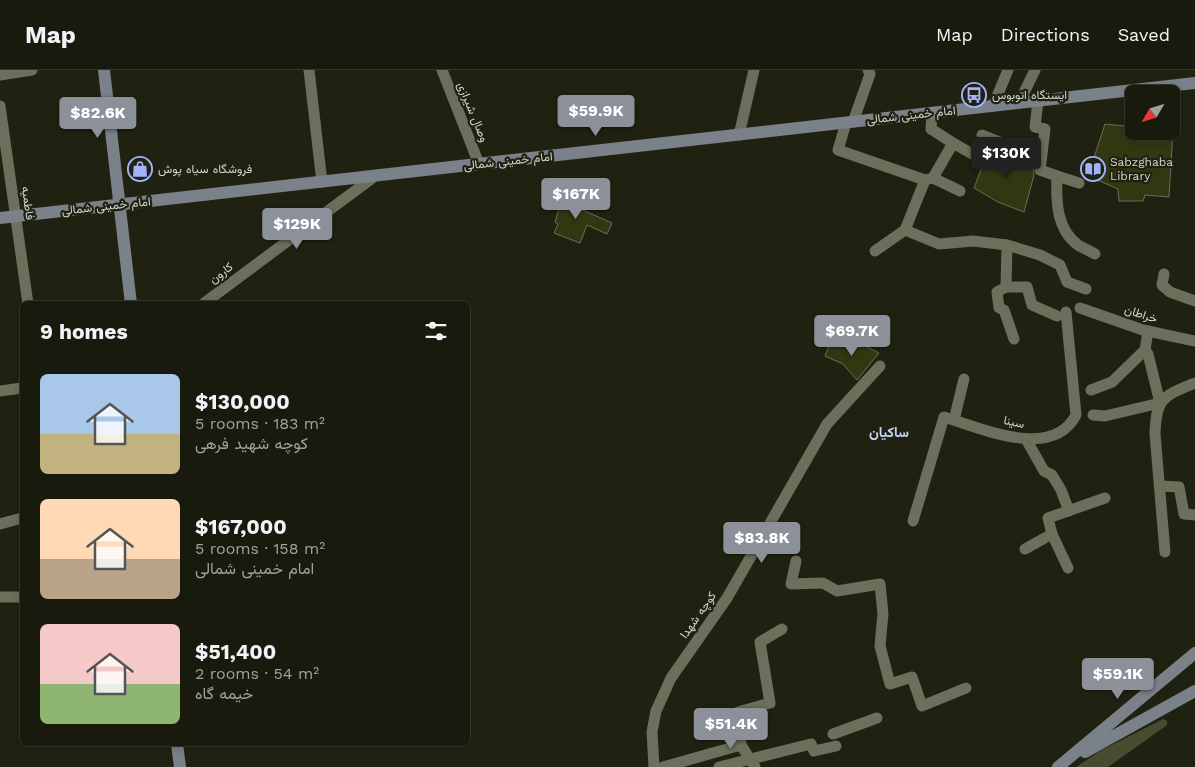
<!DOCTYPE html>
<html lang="en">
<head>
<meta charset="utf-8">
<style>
  body { margin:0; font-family:"Work Sans",Vazirmatn,sans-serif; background:#25271b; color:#f1f3f6; height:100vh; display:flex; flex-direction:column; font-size:19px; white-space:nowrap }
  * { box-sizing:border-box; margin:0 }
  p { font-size:16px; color:#9fa19d }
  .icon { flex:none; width:28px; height:28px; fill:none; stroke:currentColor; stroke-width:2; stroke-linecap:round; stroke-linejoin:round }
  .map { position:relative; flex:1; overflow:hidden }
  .sheet { position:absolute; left:20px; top:231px; width:450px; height:445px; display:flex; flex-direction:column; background:#181a0d; border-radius:8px; box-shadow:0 2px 8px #0003,0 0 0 1px #36382e }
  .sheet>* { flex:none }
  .needle { width:32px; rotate:231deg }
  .tools { position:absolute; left:1125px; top:15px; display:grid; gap:10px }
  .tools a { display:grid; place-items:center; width:55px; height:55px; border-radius:8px; background:#181a0d; box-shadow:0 2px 8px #0003,0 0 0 1px #36382e; font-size:25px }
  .price { position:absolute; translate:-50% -42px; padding:0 11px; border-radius:5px; background:#8c9099; color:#fff; font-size:16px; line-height:32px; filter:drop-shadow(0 1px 2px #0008) }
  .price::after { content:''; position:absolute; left:50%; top:30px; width:15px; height:11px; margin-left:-8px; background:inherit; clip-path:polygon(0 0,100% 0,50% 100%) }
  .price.on { background:#222; color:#fff }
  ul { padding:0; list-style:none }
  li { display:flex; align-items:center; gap:15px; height:125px; padding:0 20px }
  li span { display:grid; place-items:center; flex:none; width:140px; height:100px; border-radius:8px; color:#555 }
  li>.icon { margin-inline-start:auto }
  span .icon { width:60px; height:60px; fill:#fffc; stroke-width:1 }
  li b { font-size:21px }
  h2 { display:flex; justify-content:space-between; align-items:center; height:60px; padding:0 20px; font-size:21px }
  header { display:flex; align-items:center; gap:30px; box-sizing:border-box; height:70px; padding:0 25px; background:#181a0d; border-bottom:1px solid #36382e }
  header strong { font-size:24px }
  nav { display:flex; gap:28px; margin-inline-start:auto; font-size:18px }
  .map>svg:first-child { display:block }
  .green { fill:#474b2f }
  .building { fill:#323712; stroke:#6a6d59 }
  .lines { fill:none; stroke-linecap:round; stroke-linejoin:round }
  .street { stroke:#6c6f5b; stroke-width:11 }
  .secondary { stroke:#7a8189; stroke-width:12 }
  .labels { text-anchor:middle; stroke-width:4.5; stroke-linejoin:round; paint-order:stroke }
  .poi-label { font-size:12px; fill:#d1d4c8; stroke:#202211; text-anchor:start }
  .street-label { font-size:12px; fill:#d1d4c8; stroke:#202211 }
  .neighbourhood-label { font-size:14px; font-weight:bold; fill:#c9d2fd; stroke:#202211 }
</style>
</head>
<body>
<header>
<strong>Map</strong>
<nav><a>Map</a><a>Directions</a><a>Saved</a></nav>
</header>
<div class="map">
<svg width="1195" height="697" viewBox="0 0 1195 697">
  <rect width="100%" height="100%" fill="#202211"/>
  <path class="green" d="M 1163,649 L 1167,651 L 1167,655 L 1163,658 L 1108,697 L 1076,697 L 1100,681 Z"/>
  <g class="building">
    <path d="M 1105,54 L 1134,57 L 1134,61 L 1173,61 L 1169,127 L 1145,125 L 1143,131 L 1119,131 L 1118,119 L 1088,106 Z"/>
    <path d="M 990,76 L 1033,93 L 1033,100 L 1034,105 L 1024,142 L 998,132 L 974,118 Z"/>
    <path d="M 559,121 L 572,125 L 569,134 L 612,153 L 607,164 L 587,155 L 580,173 L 554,163 L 558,154 L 555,152 L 559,139 L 553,138 Z"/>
    <path d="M 830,273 L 861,274 L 879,283 L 857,310 L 843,294 L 825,286 Z"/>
  </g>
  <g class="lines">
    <g class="street">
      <path d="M 309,0 L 322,112"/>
      <path d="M 442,0 L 479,94"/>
      <path d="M 0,5 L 32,0"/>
      <path d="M 1038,31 L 1035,57 L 1045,59 L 1040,100 L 1057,106"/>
      <path d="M 1019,33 L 1035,0"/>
      <path d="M 0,36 L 28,234"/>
      <path d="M 993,36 L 1008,0"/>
      <path d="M 853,52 L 870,4 L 868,0"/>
      <path d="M 846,53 L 838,80 L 925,110"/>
      <path d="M 739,65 L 754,0"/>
      <path d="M 982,65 L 1041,88"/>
      <path d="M 953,73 L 974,85"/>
      <path d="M 933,108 L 960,121"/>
      <path d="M 1079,113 L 1057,106 C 1056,130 1056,159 1078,175 C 1083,178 1090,181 1095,184"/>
      <path d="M 905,160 L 925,110 L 933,108 L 953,73 L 931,59 L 932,43"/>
      <path d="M 1007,175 L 1006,217 L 1027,217 L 1032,235 L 1057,246"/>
      <path d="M 875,181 L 905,160 L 939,174 L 973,171 L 1007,175 L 1040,185 L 1060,195 L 1067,212 L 1086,219"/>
      <path d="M 1164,204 L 1162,215 L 1170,222 L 1195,231"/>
      <path d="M 1006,217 L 997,222 L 999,238 L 1004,240 L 1014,269"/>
      <path d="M 203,234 L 375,106"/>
      <path d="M 1080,238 L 1143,260 L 1195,271"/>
      <path d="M 1091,320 L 1112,312 L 1145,280"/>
      <path d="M 0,321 L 22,318"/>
      <path d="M 1093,345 L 1105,346 L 1160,333 L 1148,284 L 1145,280 L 1148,261"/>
      <path d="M 954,350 L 964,309"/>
      <path d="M 1026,369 L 1044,401 L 1052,405 L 1061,420 L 1069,441"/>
      <path d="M 1160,416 L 1179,417 L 1184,444 L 1195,445"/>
      <path d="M 913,451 L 944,347 C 981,358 1052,391 1076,345 L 1066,242"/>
      <path d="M 0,454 L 22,448"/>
      <path d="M 1052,464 L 1068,498"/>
      <path d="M 1025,479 L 1052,464 L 1048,448 L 1105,428"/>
      <path d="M 1165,482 L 1155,364 C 1156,328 1163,326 1195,313"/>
      <path d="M 796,491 L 791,514 L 823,513 L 837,521 L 880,514 L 883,544 L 880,576 L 890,614 L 912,607 L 922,636 L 966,618"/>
      <path d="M 0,527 L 22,527"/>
      <path d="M 833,664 L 877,648"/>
      <path d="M 654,697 L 652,662 L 656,641 L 671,608 L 727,528 L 827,354 L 880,296"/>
      <path d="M 663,697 L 741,675"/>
      <path d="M 719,697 L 811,674 L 814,681 L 836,676"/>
      <path d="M 755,697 L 741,675 L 738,642 L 770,633 L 760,572 L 782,559"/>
    </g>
    <g class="secondary">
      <path d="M 104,0 L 131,234"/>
      <path d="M 0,148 L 1195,13"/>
      <path d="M 177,674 L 180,697"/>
      <path d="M 1085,682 L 1195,621"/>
      <path d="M 1058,697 L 1195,583"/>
    </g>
  </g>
  <defs>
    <symbol id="bus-ring" viewBox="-11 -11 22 22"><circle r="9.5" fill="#202211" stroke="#a3b2fd" stroke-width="1.5"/><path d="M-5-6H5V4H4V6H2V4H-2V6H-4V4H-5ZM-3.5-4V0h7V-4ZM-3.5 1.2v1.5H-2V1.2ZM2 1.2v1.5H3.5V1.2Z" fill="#a3b2fd"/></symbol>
    <symbol id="shop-ring" viewBox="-11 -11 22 22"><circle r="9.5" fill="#202211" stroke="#a3b2fd" stroke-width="1.5"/><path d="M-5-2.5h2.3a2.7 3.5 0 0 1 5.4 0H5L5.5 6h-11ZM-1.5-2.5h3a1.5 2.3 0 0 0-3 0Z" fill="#a3b2fd"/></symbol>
    <symbol id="library-ring" viewBox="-11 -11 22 22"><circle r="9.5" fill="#202211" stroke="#a3b2fd" stroke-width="1.5"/><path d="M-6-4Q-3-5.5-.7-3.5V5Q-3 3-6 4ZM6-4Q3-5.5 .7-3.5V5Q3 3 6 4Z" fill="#a3b2fd"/></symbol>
  </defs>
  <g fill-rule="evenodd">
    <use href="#bus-ring" x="960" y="11" width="28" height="28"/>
    <use href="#shop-ring" x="126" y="85" width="28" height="28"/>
    <use href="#library-ring" x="1079" y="85" width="28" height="28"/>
  </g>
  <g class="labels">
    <g class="poi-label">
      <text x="992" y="29">ایستگاه اتوبوس</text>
      <text x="1110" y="96">Sabzghaba<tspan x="1110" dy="14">Library</tspan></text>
      <text x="158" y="103">فروشگاه سیاه پوش</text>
    </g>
    <g class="street-label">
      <text transform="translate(473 42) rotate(68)" y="4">وصال شیرازی</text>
      <text transform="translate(911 45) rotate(-6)" y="4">امام خمینی شمالی</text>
      <text transform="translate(508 91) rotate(-6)" y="4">امام خمینی شمالی</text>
      <text transform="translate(28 133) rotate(82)" y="4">فاطمیه</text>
      <text transform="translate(106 136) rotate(-6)" y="4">امام خمینی شمالی</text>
      <text transform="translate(221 203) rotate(-37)" y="4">کارون</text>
      <text transform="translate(1141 244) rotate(18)" y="4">خراطان</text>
      <text transform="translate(1014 352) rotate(12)" y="4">سینا</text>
      <text transform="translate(698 545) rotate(-55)" y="4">کوچه شهدا</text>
    </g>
    <g class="neighbourhood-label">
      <text x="889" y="367">ساکیان</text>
    </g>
  </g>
</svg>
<div class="tools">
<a><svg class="needle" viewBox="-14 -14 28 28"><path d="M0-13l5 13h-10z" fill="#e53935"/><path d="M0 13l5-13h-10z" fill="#9fa19d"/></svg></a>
</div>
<b class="price" style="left:596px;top:67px">$59.9K</b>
<b class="price" style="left:98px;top:69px">$82.6K</b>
<b class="price on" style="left:1006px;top:109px">$130K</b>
<b class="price" style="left:576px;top:150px">$167K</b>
<b class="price" style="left:297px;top:180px">$129K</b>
<b class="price" style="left:852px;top:287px">$69.7K</b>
<b class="price" style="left:762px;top:494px">$83.8K</b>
<b class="price" style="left:1118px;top:630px">$59.1K</b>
<b class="price" style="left:731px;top:680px">$51.4K</b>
<section class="sheet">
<h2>9 homes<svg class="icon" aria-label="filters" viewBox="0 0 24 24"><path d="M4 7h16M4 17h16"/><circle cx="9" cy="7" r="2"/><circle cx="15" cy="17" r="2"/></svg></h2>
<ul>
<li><span style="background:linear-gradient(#a9c7e8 60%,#c2b280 0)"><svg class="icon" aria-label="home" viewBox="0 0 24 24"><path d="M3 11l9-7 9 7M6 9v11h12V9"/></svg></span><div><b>$130,000</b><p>5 rooms · 183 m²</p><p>کوچه شهید فرهی</p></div></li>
<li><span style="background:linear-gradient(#ffd9b3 60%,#b9a48a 0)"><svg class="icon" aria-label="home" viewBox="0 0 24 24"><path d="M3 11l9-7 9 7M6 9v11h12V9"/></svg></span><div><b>$167,000</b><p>5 rooms · 158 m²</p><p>امام خمینی شمالی</p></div></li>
<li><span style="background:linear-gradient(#f6c9c9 60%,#8fb573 0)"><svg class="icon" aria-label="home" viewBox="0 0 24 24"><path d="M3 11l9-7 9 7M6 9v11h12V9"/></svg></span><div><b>$51,400</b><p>2 rooms · 54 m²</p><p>خیمه گاه</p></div></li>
</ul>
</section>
</div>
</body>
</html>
